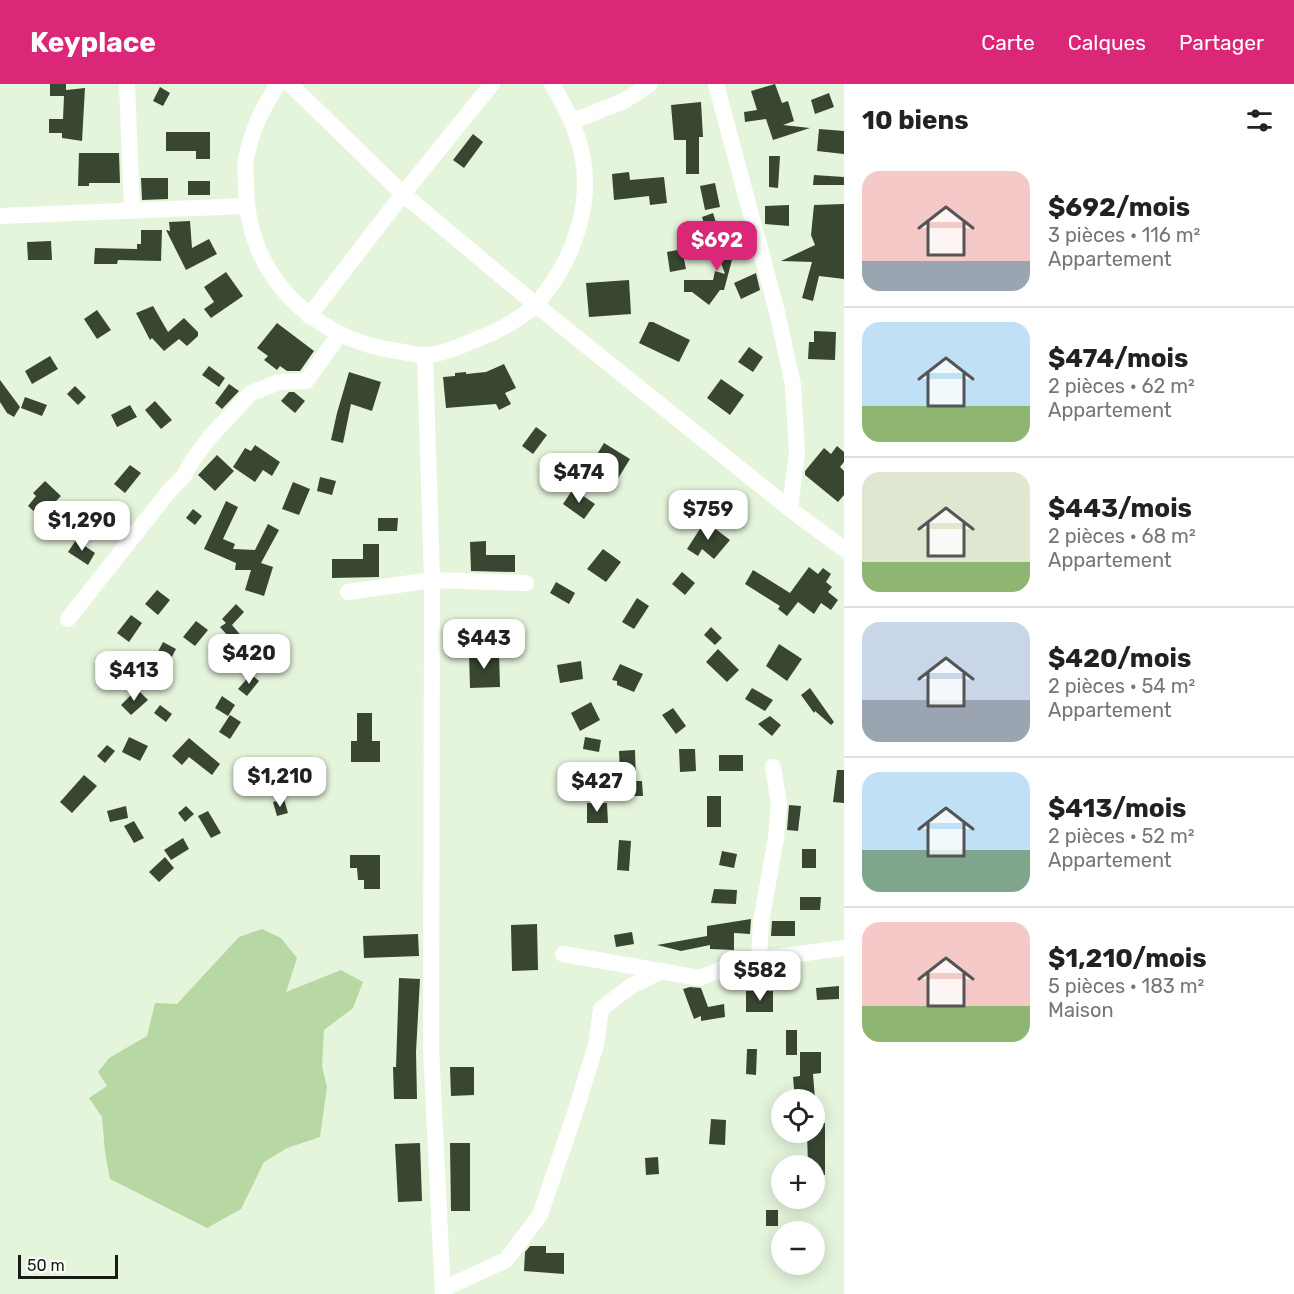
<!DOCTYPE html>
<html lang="fr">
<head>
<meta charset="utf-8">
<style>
  body { margin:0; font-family:Rubik,sans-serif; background:#f6f6f6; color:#222; height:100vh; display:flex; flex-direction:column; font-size:22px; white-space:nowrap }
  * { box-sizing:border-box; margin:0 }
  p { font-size:20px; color:#767676 }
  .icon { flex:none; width:33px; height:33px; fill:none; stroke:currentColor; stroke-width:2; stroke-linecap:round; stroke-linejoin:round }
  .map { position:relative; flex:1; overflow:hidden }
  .drawer { display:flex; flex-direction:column; background:#fff; width:450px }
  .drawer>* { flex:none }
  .controls { position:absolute; left:771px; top:1005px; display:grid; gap:12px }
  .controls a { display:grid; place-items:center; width:54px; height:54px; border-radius:50%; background:#fff; box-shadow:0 3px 15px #0003; font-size:30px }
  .scale { position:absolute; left:18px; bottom:15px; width:100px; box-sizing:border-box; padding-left:6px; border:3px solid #161b13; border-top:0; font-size:16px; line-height:21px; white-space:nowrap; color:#161b13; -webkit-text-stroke:4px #fff; paint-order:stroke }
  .price { position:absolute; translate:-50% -51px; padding:0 14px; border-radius:12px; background:#fff; color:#222; font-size:20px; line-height:39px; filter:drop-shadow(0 2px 3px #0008) }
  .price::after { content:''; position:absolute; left:50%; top:36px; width:18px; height:14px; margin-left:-9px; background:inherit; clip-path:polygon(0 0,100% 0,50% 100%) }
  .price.current { background:#db2777; color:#fff }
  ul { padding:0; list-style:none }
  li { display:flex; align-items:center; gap:18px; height:150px; padding:0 18px }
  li+li { border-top:2px solid #e0e0e0 }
  li span { display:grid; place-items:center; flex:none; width:168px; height:120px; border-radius:18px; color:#555 }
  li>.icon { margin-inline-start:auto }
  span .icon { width:72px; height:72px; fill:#fffc; stroke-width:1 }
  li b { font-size:26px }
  h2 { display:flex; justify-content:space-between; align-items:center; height:72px; padding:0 18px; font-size:26px }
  header { display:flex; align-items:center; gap:36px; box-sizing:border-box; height:84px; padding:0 30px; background:#db2777; color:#fff }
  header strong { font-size:28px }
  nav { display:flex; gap:33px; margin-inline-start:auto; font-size:21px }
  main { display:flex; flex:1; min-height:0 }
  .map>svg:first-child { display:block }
  .green { fill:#b7d7a3 }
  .building { fill:#394632 }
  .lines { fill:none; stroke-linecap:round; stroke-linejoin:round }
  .minor { stroke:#fff; stroke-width:16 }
</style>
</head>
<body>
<header>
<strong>Keyplace</strong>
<nav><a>Carte</a><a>Calques</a><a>Partager</a></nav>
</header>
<main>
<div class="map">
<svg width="844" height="1210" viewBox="0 0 844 1210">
  <rect width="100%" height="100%" fill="#e5f5dc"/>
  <path class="green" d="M 262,845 L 281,854 L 297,874 L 286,908 L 341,886 L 363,898 L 353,924 L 324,946 L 322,982 L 327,1003 L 320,1053 L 287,1064 L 264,1078 L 241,1125 L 207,1144 L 110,1095 L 105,1068 L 102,1033 L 89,1014 L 107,1002 L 98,988 L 109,974 L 147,952 L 155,919 L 177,920 L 239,853 Z"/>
  <g class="building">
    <path d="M 50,0 L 66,0 L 66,6 L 85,4 L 82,57 L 62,54 L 62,49 L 49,49 L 49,35 L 63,35 L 64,12 L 50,12 Z"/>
    <path d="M 775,0 L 782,19 L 788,17 L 794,37 L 783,41 L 810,44 L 773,56 L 766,35 L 745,38 L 744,28 L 757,26 L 751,7 Z"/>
    <path d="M 160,3 L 170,9 L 163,22 L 153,17 Z"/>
    <path d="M 829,9 L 834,23 L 815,30 L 811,16 Z"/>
    <path d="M 701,18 L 703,53 L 699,53 L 699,90 L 686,90 L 686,56 L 674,56 L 671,21 Z"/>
    <path d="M 819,45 L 844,47 L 844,70 L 817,67 Z"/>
    <path d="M 166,48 L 210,48 L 210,75 L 196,75 L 196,67 L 166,67 Z"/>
    <path d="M 473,50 L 483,58 L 464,84 L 453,76 Z"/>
    <path d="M 79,69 L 119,69 L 120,99 L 89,99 L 89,102 L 78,102 Z"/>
    <path d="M 769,72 L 780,72 L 778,104 L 769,103 Z"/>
    <path d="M 629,88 L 630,96 L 664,93 L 667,119 L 650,121 L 649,112 L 614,116 L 612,90 Z"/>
    <path d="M 814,91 L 844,93 L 844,101 L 813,101 Z"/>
    <path d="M 141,94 L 168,94 L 168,115 L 142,116 Z"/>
    <rect x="188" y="97" width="22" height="14"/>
    <path d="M 715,99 L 720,123 L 705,126 L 700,102 Z"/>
    <path d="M 844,120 L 844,195 L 819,192 L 813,217 L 802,214 L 812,178 L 781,177 L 815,161 L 811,151 L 814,121 Z"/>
    <path d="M 789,121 L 789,142 L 765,140 L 765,122 Z"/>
    <path d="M 713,129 L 721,154 L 694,160 L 691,150 L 706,146 L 702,133 Z"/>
    <path d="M 190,137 L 192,164 L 209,155 L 217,170 L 186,186 L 166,146 L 170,147 L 169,138 Z"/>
    <path d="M 141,146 L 162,146 L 161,177 L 118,176 L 117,180 L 94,180 L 95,164 L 137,165 L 137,160 L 141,160 Z"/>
    <path d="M 725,156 L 728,162 L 746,157 L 750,170 L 732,176 L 724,206 L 720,206 L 709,221 L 692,208 L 684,208 L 684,196 L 713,196 L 715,187 L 725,190 L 714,160 Z"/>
    <path d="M 51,157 L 52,176 L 28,176 L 27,158 Z"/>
    <path d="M 682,165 L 686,185 L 670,188 L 667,168 Z"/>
    <path d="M 226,188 L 243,212 L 211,234 L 204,225 L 214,218 L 204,203 Z"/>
    <path d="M 756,189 L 760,206 L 741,215 L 734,199 Z"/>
    <path d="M 629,196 L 631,230 L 589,233 L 586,199 Z"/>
    <path d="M 153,222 L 168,248 L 184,234 L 198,248 L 198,252 L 187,262 L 179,255 L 164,267 L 152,254 L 150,256 L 136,229 Z"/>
    <path d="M 97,226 L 111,246 L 97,255 L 84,235 Z"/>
    <path d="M 649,238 L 653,238 L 690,256 L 679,278 L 639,259 Z"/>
    <path d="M 277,239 L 314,267 L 300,287 L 287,287 L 280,282 L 277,286 L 264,276 L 268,272 L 257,264 Z"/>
    <path d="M 814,247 L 836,248 L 835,276 L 808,275 L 809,258 L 814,258 Z"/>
    <path d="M 749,263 L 763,273 L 753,288 L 738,278 Z"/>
    <path d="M 50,272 L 58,285 L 32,300 L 25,287 Z"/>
    <path d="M 504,280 L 516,304 L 505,309 L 511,320 L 499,326 L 496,320 L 446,324 L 443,293 L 455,292 L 455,289 L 466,288 L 466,290 L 486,288 Z"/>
    <path d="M 209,282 L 225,294 L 219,303 L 202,291 Z"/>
    <path d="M 349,288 L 381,298 L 372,327 L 351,320 L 343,359 L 331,356 L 337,329 Z"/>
    <path d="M 721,295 L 744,311 L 730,331 L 707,314 Z"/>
    <path d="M 0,296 L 20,323 L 14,333 L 7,329 L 0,318 Z"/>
    <path d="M 229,300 L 239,307 L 222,325 L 215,319 Z"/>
    <path d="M 75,302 L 86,313 L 78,321 L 67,310 Z"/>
    <path d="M 289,308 L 294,308 L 305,317 L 295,329 L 281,317 Z"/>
    <path d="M 25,313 L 47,321 L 42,332 L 21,324 Z"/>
    <path d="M 155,317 L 172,336 L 161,345 L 145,326 Z"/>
    <path d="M 130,321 L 137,333 L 117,343 L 111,331 Z"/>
    <path d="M 536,343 L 547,351 L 533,370 L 522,362 Z"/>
    <path d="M 604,359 L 630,375 L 614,401 L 588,385 Z"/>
    <path d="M 255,361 L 280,378 L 272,392 L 263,386 L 255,398 L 233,383 L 245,364 L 251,367 Z"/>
    <path d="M 837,362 L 844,368 L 844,378 L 840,383 L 844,387 L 844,411 L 838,418 L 805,391 L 805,387 L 824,364 L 831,370 Z"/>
    <path d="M 217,371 L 234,387 L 215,407 L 198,391 Z"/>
    <path d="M 130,381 L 141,389 L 125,409 L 114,400 Z"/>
    <path d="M 320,393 L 336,397 L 332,411 L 317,407 Z"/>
    <path d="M 45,397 L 61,412 L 40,433 L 28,422 L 36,412 L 33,409 Z"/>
    <path d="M 293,398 L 310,405 L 299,431 L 282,425 Z"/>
    <path d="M 573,405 L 595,420 L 584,435 L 563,420 Z"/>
    <path d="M 226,417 L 238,423 L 223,455 L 235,460 L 233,465 L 255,466 L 268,440 L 279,446 L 261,479 L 273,483 L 264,512 L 245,506 L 251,486 L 235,486 L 236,479 L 204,465 Z"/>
    <path d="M 193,425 L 202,432 L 195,441 L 186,434 Z"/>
    <path d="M 378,434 L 398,434 L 397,447 L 378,447 Z"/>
    <path d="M 705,437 L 730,456 L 714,475 L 702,465 L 698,472 L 687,465 Z"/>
    <path d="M 76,456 L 95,469 L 88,481 L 68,468 Z"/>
    <path d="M 486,457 L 486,471 L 515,471 L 515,488 L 471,487 L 470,458 Z"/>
    <path d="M 363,460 L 379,460 L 379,493 L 332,494 L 332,475 L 363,475 Z"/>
    <path d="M 603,465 L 621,478 L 606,498 L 587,485 Z"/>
    <path d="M 809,483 L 818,490 L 823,484 L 831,490 L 826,498 L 832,503 L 828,508 L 838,516 L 831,526 L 821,519 L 814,530 L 798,518 L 787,532 L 778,525 L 780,522 L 745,500 L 753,486 L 790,509 Z"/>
    <path d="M 682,488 L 695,499 L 685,511 L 672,500 Z"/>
    <path d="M 556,498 L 575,509 L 569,520 L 550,509 Z"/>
    <path d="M 157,506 L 170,516 L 158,531 L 145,520 Z"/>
    <path d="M 637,514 L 649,522 L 634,545 L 622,538 Z"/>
    <path d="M 236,520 L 244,528 L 232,541 L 250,562 L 243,569 L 220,543 L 226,539 L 222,535 Z"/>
    <path d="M 131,531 L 142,539 L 129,558 L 117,549 Z"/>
    <path d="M 196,537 L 208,546 L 195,562 L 183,553 Z"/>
    <path d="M 711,543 L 722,554 L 715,561 L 704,551 Z"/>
    <path d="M 163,558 L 176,565 L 165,586 L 152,579 Z"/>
    <path d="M 779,560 L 802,575 L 787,597 L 766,582 Z"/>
    <path d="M 718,565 L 739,586 L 727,598 L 706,578 Z"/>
    <path d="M 274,568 L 283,575 L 274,588 L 265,581 Z"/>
    <path d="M 469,569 L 499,569 L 500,603 L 470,604 Z"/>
    <path d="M 581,577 L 583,595 L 560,599 L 557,581 Z"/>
    <path d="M 620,580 L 643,590 L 634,608 L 617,601 L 617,597 L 612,596 Z"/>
    <path d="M 251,590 L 259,597 L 247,612 L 238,605 Z"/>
    <path d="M 752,604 L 773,616 L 765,627 L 745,615 Z"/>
    <path d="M 810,604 L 834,638 L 831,641 L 815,627 L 814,629 L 801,611 Z"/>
    <path d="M 137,605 L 148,616 L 131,631 L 121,621 Z"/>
    <path d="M 222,612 L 235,621 L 228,632 L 215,624 Z"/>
    <path d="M 591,618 L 600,636 L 580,647 L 571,629 Z"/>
    <path d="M 160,621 L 172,630 L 166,638 L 154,629 Z"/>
    <path d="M 673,624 L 686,642 L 676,650 L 662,631 Z"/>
    <path d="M 357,629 L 372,629 L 372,657 L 380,657 L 380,678 L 351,678 L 351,657 L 357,657 Z"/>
    <path d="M 230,631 L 241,638 L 230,655 L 219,648 Z"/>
    <path d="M 770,632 L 781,641 L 772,652 L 758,640 Z"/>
    <path d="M 129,653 L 148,662 L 140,677 L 122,668 Z"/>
    <path d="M 585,653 L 601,656 L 599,668 L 583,665 Z"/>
    <path d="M 189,654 L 220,680 L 212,691 L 189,673 L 182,681 L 172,672 Z"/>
    <path d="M 107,661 L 115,667 L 105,679 L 97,672 Z"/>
    <path d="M 679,665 L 695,665 L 696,687 L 680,688 Z"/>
    <path d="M 635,666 L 636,697 L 642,697 L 643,712 L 625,712 L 624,689 L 620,689 L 619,667 Z"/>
    <rect x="719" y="671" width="24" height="16"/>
    <path d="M 837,686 L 844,686 L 844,719 L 833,718 Z"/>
    <path d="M 84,691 L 97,702 L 72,729 L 60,718 Z"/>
    <rect x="707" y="712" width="14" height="31"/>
    <path d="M 284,715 L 288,729 L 277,732 L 273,718 Z"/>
    <path d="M 587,719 L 607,719 L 608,739 L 587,739 Z"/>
    <path d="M 789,721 L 801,722 L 798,747 L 787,746 Z"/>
    <path d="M 126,722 L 128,734 L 110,738 L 107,727 Z"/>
    <path d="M 186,722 L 194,730 L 185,738 L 178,729 Z"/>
    <path d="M 208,727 L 221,749 L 211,754 L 198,732 Z"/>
    <path d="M 134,737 L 144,754 L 134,759 L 124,742 Z"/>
    <path d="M 183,754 L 189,765 L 171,776 L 164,766 Z"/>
    <path d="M 619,756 L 631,757 L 629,787 L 617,786 Z"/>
    <rect x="802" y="765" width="14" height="19"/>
    <path d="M 722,767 L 737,770 L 734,784 L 719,781 Z"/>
    <path d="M 350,771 L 380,771 L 380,805 L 364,805 L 364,796 L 358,796 L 357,784 L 350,784 Z"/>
    <path d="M 165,773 L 174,784 L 159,798 L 149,788 Z"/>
    <path d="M 714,805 L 737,806 L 736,820 L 711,819 Z"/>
    <path d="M 800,813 L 821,813 L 820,826 L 800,826 Z"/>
    <path d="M 751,835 L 750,850 L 734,849 L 734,866 L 710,865 L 710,861 L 681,867 L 657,861 L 707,852 L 707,842 Z"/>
    <path d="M 772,837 L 795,837 L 795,852 L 771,852 Z"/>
    <path d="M 537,840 L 538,886 L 512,887 L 511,841 Z"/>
    <path d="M 632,848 L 634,860 L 616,863 L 614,851 Z"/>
    <path d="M 418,850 L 419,872 L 364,874 L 363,852 Z"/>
    <path d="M 399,894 L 420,895 L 416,968 L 417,1015 L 394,1015 L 393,983 L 396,983 Z"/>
    <path d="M 839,902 L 839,915 L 817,916 L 816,904 Z"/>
    <path d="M 690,903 L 701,904 L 708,923 L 724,920 L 725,933 L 701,937 L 701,932 L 694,935 L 683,905 Z"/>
    <rect x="746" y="907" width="27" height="21"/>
    <rect x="786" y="946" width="11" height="25"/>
    <path d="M 747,965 L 757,965 L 756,991 L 746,990 Z"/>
    <path d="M 800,968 L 821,968 L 821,989 L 813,990 L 815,1015 L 795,1016 L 793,993 L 800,992 Z"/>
    <path d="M 450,983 L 474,983 L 474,1011 L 451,1012 Z"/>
    <path d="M 711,1035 L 726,1036 L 725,1061 L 709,1060 Z"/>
    <path d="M 814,1039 L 825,1039 L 825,1091 L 814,1091 L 814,1082 L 808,1082 L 807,1048 L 814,1048 Z"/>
    <path d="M 420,1059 L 422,1117 L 398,1118 L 395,1060 Z"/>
    <path d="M 450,1059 L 470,1059 L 470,1127 L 451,1127 Z"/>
    <path d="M 658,1073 L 659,1090 L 646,1091 L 645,1074 Z"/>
    <rect x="766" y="1126" width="12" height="16"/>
    <path d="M 530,1162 L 546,1162 L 546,1169 L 564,1169 L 564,1190 L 524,1187 L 525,1168 Z"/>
  </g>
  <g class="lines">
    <g class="minor">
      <path d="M 127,0 L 132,127"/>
      <path d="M 278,0 C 262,25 252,45 246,75 C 244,83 246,93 246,102 C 246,190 312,255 397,267 C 405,268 415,271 424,271 C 442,271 463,261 480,254 C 499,247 519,235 535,222 C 540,217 544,209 549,204 C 575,168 591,120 583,75 C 578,47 566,24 552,0"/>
      <path d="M 290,0 L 403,110 L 536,221 L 790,425 L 844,465"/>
      <path d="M 716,0 L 777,228 L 793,301 L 797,368 L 790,425"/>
      <path d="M 573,37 L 624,17 L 650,0"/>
      <path d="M 0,132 L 246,122"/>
      <path d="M 309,232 L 403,110 L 492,0"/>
      <path d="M 425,271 L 432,496 L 431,965 L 443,1210"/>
      <path d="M 348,508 L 432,496 L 526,499"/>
      <path d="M 68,535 L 170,406 L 184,392 L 192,377 L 210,353 L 251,309 L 279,298 L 306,297 L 339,251"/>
      <path d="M 563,870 L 700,894 L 738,878 L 844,864"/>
      <path d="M 759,875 L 761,838 L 776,754 L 779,720 L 773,683"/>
      <path d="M 443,1205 L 506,1176 L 540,1131 L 574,1032 L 596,961 L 601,925 L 631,902 L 662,887"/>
    </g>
  </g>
</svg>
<div class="controls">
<a><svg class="icon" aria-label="locate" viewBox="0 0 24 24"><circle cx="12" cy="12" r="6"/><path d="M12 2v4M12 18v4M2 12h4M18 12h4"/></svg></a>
<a>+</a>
<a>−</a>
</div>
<div class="scale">50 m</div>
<b class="price current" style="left:717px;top:188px">$692</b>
<b class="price" style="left:579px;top:420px">$474</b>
<b class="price" style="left:708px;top:457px">$759</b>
<b class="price" style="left:82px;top:468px">$1,290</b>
<b class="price" style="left:484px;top:586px">$443</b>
<b class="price" style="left:249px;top:601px">$420</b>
<b class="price" style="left:134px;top:618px">$413</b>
<b class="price" style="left:280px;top:724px">$1,210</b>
<b class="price" style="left:597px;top:729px">$427</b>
<b class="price" style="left:760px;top:918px">$582</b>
</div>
<section class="drawer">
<h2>10 biens<svg class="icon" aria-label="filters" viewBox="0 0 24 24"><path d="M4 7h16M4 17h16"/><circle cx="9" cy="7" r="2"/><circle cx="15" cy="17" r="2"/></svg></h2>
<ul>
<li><span style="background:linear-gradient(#f6c9c9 75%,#9aa5b1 0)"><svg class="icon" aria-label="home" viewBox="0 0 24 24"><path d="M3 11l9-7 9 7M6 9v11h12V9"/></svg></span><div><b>$692/mois</b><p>3 pièces · 116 m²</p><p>Appartement</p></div></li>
<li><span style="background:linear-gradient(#bfe0f5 70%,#8fb573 0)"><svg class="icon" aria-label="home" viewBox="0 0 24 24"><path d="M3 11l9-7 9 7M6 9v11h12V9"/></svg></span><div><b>$474/mois</b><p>2 pièces · 62 m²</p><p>Appartement</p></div></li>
<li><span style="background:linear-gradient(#dfe7d0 75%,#8fb573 0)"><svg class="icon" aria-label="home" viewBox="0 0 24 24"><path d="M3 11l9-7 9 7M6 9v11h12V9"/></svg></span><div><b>$443/mois</b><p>2 pièces · 68 m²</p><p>Appartement</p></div></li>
<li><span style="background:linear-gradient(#c9d6e8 65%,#9aa5b1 0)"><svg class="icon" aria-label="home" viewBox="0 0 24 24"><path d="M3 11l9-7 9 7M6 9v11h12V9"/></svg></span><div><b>$420/mois</b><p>2 pièces · 54 m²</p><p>Appartement</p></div></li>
<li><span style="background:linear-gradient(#bfe0f5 65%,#7fa58c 0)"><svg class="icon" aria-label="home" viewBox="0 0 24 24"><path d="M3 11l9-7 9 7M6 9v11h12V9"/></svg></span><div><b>$413/mois</b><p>2 pièces · 52 m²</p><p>Appartement</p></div></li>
<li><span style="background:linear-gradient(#f6c9c9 70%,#8fb573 0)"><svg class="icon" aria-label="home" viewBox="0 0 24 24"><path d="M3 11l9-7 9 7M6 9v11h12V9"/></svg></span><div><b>$1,210/mois</b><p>5 pièces · 183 m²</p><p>Maison</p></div></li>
</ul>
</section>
</main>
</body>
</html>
